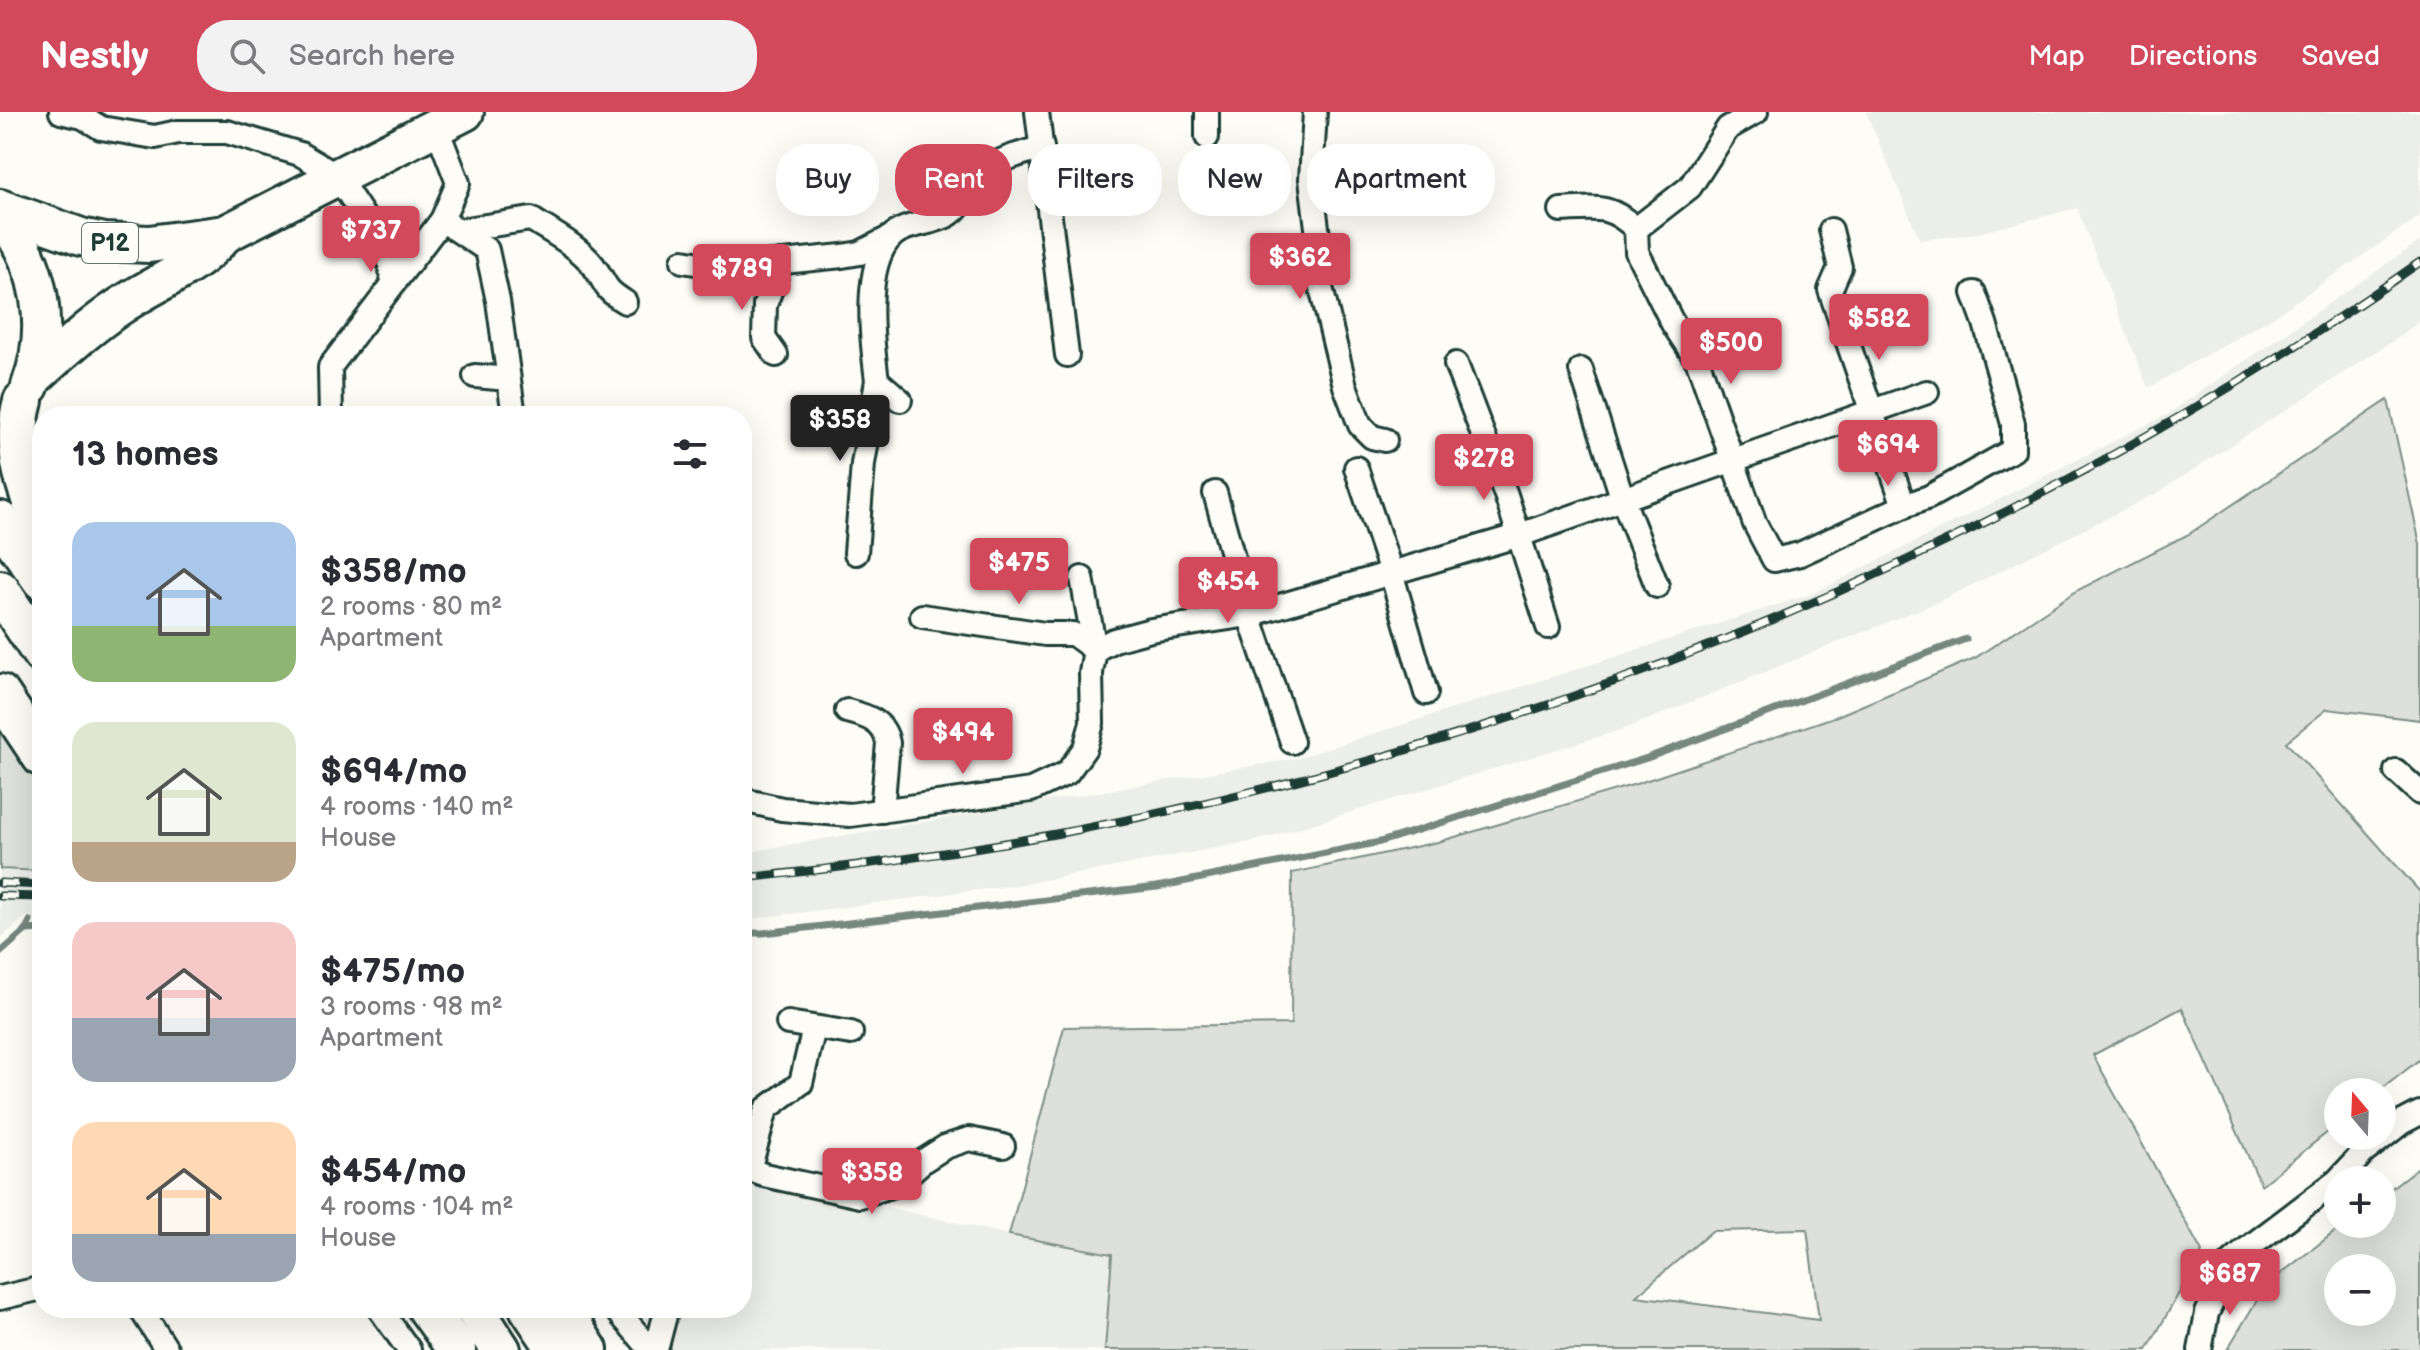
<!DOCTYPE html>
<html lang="en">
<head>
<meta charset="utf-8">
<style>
  body { margin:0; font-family:"Balsamiq Sans",sans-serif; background:#f2f2f3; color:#2b2b33; height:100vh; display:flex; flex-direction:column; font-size:30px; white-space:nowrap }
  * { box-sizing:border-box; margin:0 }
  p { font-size:26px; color:#7c7c81 }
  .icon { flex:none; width:44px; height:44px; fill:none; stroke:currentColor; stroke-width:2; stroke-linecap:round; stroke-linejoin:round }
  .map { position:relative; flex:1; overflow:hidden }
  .sheet { position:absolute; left:32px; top:294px; width:720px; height:912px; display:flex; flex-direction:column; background:#fff; border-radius:32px; box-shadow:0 8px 32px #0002 }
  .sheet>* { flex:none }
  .top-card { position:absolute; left:776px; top:32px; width:760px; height:72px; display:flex; gap:16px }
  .needle { width:52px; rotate:341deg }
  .controls { position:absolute; left:2324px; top:966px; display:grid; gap:16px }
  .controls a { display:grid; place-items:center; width:72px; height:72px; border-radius:50%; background:#fff; box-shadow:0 8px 32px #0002; font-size:40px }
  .price { position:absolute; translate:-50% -68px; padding:0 18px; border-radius:8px; background:#d1495b; color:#fff; font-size:26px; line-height:52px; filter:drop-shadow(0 2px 4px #0008) }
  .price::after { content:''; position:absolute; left:50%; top:48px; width:24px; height:18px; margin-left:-12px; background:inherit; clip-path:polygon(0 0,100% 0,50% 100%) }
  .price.active { background:#222; color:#fff }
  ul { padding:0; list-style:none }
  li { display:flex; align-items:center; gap:24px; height:200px; padding:0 40px }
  li span { display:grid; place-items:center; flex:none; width:224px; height:160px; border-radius:24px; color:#555 }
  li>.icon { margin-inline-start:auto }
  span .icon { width:96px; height:96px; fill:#fffc; stroke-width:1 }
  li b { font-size:34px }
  h2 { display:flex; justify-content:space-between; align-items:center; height:96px; padding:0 40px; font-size:34px }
  .tag { padding:0 28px; border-radius:32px; background:#fff; box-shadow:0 8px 32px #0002; font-size:28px; line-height:72px }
  .tag.active { background:#d1495b; color:#fff }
  header { display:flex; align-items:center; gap:48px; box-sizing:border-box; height:112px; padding:0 40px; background:#d1495b; color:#fff }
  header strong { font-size:38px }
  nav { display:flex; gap:44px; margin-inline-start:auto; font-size:28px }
  .search { width:560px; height:72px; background:#f2f2f3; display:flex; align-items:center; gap:20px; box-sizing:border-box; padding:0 28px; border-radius:32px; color:#7c7c81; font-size:30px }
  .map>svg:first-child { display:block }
  .built { fill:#eceee9 }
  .green { fill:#dde0db; stroke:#7e8e88; stroke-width:2; fill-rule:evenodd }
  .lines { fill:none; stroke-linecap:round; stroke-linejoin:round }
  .stream { stroke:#75877f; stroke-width:7 }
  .minor-casing { stroke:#1f3d34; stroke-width:28 }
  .primary-casing { stroke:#1f3d34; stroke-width:42 }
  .trunk-casing { stroke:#1f3d34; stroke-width:44 }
  .minor { stroke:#fdfcf7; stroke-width:22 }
  .primary { stroke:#fdfcf7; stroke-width:36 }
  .trunk { stroke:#fdfcf7; stroke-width:38 }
  .rail-casing { stroke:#1f3d34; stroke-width:9 }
  .rail { stroke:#fdfcf7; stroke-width:6; stroke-dasharray:18; stroke-linecap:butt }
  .labels { text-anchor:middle; stroke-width:8; stroke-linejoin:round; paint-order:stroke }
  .shield { fill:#fdfcf7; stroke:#62766e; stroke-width:2 }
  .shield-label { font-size:24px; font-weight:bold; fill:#1f3d34 }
</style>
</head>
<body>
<header>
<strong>Nestly</strong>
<div class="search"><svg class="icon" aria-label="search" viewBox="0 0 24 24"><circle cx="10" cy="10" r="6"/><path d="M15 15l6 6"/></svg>Search here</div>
<nav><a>Map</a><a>Directions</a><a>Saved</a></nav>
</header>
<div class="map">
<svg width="2420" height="1238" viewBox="0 0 2420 1238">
  <rect width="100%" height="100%" fill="#fdfcf7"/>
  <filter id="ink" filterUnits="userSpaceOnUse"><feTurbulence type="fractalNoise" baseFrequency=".0125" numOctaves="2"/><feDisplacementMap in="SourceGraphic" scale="16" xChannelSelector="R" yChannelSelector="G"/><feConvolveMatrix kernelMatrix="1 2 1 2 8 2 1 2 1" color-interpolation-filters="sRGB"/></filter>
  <g filter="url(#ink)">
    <g class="built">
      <path d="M 1866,0 L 2420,0 L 2420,104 L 2273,205 L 2148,276 L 2077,96 L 1978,121 L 1920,128 Z"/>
      <path d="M 2420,129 L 2420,209 L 2396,227 L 2157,381 L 1942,488 L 1627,616 L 1259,728 L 1017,773 L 742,808 L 742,741 L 1298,646 L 1812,482 L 2168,302 Z"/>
      <path d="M 0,730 L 42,732 L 42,805 L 25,805 L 0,827 Z"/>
      <path d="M 742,1062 L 1009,1123 L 1112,1142 L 1105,1238 L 673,1238 L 634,1196 L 742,1196 Z"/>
    </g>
    <g class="green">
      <path d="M 2388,288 L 2420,432 L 2420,608 L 2327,597 L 2286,630 L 2420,780 L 2420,947 L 2378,980 L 2338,980 L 2338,1012 L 2261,1073 L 2182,896 L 2093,943 L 2202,1140 L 2147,1238 L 1105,1238 L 1112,1142 L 1009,1123 L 1064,915 L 1291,912 L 1292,761 L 1438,730 L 1636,672 L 1837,604 L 1975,546 L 2076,479 L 2189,422 ZM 1807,1117 L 1819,1208 L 1636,1184 L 1712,1119 Z"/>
      <path d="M 0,610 L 42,671 L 42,759 L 0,757 Z"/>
      <path d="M 2420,1054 L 2420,1238 L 2227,1238 L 2266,1173 L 2345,1112 L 2382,1112 L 2382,1083 ZM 2382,1156 L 2382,1200 L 2338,1200 L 2338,1156 Z"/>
    </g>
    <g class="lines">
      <g class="stream">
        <path d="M 26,818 L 42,817"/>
        <path d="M 742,821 L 763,821 L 1157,775 L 1380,730 L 1647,646 L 1966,527"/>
        <path d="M 0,841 L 26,818 L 30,809"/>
      </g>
      <defs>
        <g id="minor">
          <path d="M 61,0 L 83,5 L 101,16 L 155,25 L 178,20 L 227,20 L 300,42 L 337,64 L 379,128 L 387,136 L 393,169"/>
          <path d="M 1037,0 L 1067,243"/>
          <path d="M 1207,0 L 1207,25"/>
          <path d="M 1315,0 L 1311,67 L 1318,124 L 1318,163 L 1345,274 L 1360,313 L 1372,325 L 1385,328"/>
          <path d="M 1561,98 C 1597,96 1610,92 1636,117 L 1637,140 L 1673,212 L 1698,250 L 1755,412 L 1774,448 L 1800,442 L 1904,394 L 1929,385 L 2013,338 L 2013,312 L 1985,211 L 1974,181"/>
          <path d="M 442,108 L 487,138 L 498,189 L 514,304"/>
          <path d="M 1636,117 L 1690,75 L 1728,16 L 1756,0"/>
          <path d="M 460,118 L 531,107 C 551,120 578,134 593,153 C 608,173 601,175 625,190"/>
          <path d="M 1831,118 L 1840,155 L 1830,178 L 1904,394"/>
          <path d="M 683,149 L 725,156 L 842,144 L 860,141 L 891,125"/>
          <path d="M 776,243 L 764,226 L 765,193 L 781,150"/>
          <path d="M 1456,252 L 1506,383 L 1548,515"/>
          <path d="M 1581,258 L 1623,388 L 1657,474"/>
          <path d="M 475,264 L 508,267"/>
          <path d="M 900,288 L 877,268 C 872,231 862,153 892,124 C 908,110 933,113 950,102 C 966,91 973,66 990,55 C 1004,45 1026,41 1042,35"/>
          <path d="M 331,304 L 330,255 L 442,108 L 458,71 L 436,14"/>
          <path d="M 1356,356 L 1391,460 L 1426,581"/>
          <path d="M 1215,381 L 1249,503 L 1292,630"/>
          <path d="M 856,441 L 863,352 L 877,268"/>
          <path d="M 922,504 L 1045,522 L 1073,522 L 1095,538"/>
          <path d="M 1095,538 L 1114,528 L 1151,518 L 1249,503 L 1520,423 L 1927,280"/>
          <path d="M 847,599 C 867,604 884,609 888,631 L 882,699"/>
          <path d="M 2396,659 L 2420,681"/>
          <path d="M 742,684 L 747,689 L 782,697 L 850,703 L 1031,678 L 1067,661 L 1085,636 L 1092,611 L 1091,561 L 1095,538 L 1082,466"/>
          <path d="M 788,911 L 851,921"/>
          <path d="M 742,1055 L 764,1063 L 860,1084 L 897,1072 L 923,1049 L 945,1035 L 969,1027 L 1003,1034"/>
          <path d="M 749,1058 L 766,997 L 801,971 L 814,916"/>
          <path d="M 0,1186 L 42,1176"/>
          <path d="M 140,1196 L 167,1238"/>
          <path d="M 379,1196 L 409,1238"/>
          <path d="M 615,1196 L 651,1238"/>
          <path d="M 656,1238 L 667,1196"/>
          <path d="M 2200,1238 L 2207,1201 L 2231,1151 L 2247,1137 L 2337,1069 L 2363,1041 L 2401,1011 L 2420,1001"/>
        </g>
        <g id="primary">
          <path d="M 0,96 L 81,125 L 105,130 L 149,132 L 225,122 L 465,0"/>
          <path d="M 0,103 C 41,150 52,216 30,274"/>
          <path d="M 33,266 C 61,241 88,216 119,195 C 157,169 195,158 225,122"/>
        </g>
        <g id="trunk">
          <path d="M 23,289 C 11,330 24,375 42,413"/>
          <path d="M 0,409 L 42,468"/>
          <path d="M 0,478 L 42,542"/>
          <path d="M 0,582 L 42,645"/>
          <path d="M 427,1196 L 457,1238"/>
          <path d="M 474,1196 L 501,1238"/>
          <path d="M 529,1196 L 557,1238"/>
          <path d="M 561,1196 L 588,1238"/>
        </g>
      </defs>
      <use href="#minor" class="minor-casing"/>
      <use href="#primary" class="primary-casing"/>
      <use href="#trunk" class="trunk-casing"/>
      <use href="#minor" class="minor"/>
      <use href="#primary" class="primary"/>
      <use href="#trunk" class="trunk"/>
      <defs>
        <g id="rail">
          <path d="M 742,766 C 1342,709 1927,498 2420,150"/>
          <path d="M 0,771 L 42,773"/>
          <path d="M 0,784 L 42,785"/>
        </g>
      </defs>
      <use href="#rail" class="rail-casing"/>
      <use href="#rail" class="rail"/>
    </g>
  </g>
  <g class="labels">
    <rect class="shield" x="82" y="111" width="56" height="40" rx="6"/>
    <g class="shield-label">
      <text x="110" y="139">P12</text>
    </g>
  </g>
</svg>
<div class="controls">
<a><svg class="needle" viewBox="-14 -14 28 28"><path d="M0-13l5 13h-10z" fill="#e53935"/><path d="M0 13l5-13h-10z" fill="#7c7c81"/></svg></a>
<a>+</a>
<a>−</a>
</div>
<b class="price" style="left:371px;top:162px">$737</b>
<b class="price" style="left:1300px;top:189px">$362</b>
<b class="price" style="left:742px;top:200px">$789</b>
<b class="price" style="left:1879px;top:250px">$582</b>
<b class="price" style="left:1731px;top:274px">$500</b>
<b class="price active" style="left:840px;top:351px">$358</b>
<b class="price" style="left:1888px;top:376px">$694</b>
<b class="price" style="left:1484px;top:390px">$278</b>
<b class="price" style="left:1019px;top:494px">$475</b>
<b class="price" style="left:1228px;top:513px">$454</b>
<b class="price" style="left:963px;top:664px">$494</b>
<b class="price" style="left:872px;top:1104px">$358</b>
<b class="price" style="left:2230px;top:1205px">$687</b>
<div class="top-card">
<a class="tag">Buy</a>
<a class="tag active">Rent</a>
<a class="tag">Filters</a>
<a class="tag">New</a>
<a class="tag">Apartment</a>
</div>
<section class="sheet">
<h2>13 homes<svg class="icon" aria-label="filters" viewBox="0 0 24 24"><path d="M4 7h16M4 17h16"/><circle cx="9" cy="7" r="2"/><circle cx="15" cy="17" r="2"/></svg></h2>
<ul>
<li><span style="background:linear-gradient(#a9c7e8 65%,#8fb573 0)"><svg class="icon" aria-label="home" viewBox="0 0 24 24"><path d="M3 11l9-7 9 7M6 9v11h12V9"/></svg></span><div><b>$358/mo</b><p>2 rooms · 80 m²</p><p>Apartment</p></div></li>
<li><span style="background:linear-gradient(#dfe7d0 75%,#b9a48a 0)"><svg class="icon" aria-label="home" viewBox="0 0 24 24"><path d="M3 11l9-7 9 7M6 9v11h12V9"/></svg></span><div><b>$694/mo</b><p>4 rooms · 140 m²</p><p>House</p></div></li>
<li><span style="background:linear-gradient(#f6c9c9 60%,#9aa5b1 0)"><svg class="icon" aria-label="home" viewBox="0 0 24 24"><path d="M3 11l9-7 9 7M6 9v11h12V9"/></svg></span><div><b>$475/mo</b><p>3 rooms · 98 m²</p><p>Apartment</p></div></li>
<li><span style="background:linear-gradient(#ffd9b3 70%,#9aa5b1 0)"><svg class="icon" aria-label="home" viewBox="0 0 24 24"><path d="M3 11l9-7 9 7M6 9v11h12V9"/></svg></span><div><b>$454/mo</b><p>4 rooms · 104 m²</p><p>House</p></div></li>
</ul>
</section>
</div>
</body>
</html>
